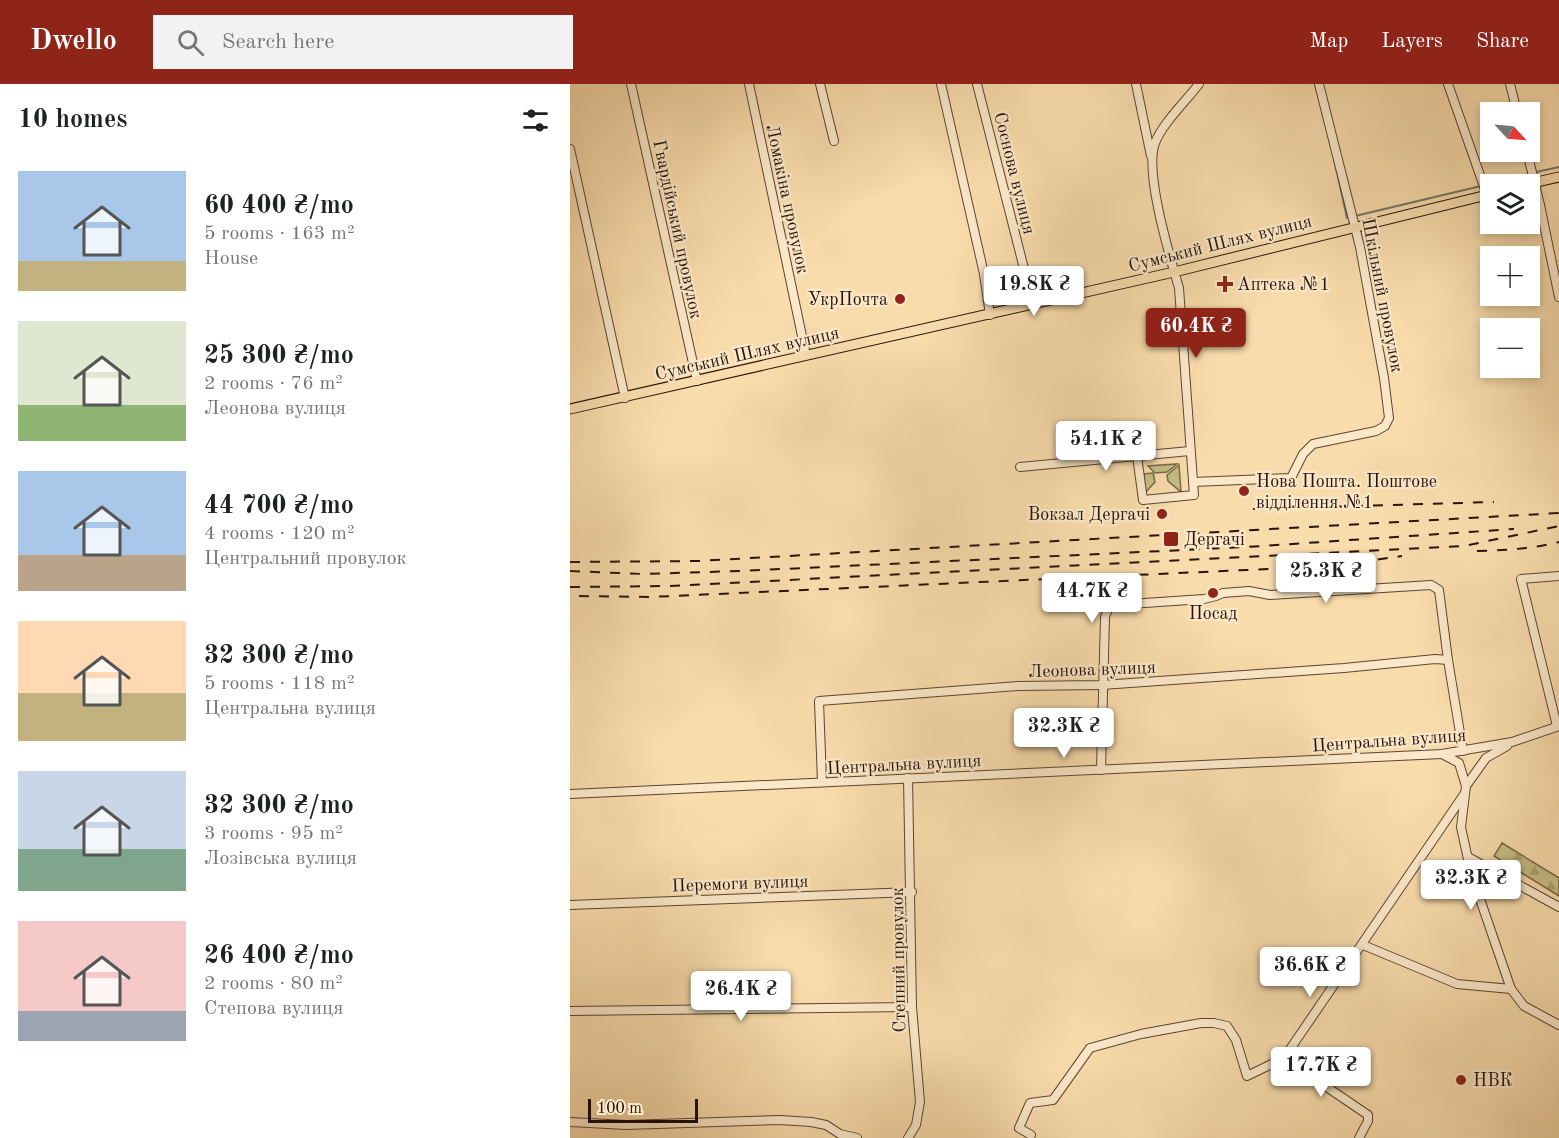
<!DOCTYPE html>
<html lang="en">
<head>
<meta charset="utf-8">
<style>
  body { margin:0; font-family:"Old Standard TT",serif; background:#f2f2f2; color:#202124; height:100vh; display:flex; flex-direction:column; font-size:22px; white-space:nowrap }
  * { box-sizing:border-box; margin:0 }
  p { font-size:20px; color:#757577 }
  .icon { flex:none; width:33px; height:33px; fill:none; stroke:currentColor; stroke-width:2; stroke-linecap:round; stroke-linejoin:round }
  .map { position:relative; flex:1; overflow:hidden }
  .panel { display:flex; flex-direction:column; background:#fff; width:570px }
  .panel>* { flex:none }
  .needle { width:39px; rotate:116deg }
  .controls { position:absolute; left:910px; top:18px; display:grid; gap:12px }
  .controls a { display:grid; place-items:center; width:60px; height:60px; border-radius:0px; background:#fff; box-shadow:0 3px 9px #0003; font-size:30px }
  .scale { position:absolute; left:18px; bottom:15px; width:110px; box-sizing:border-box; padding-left:6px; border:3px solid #28120a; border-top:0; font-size:16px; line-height:21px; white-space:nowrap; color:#28120a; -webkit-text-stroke:4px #fbe8c9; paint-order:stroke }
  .price { position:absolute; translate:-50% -51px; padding:0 14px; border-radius:6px; background:#fff; color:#222; font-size:20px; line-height:39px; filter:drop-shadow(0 2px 3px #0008) }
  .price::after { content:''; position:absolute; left:50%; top:36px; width:18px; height:14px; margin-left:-9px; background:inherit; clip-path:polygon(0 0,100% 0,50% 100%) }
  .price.active { background:#8f2418; color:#fff }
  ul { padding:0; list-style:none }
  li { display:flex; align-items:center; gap:18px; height:150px; padding:0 18px }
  li span { display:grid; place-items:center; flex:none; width:168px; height:120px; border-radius:0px; color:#555 }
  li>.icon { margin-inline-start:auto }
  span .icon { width:72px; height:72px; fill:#fffc; stroke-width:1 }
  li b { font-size:26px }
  h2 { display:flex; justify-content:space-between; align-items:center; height:72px; padding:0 18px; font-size:26px }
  header { display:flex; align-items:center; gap:36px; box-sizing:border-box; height:84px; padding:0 30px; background:#8f2418; color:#fff }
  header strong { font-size:28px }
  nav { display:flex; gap:33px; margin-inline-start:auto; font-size:21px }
  .search { width:420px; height:54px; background:#f2f2f2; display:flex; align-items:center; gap:15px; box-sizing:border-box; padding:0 21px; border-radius:0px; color:#757577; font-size:22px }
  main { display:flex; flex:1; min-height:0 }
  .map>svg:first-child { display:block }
  .grass { fill:#c6be84; stroke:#776847; stroke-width:1.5 }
  .forest { fill:url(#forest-firs); stroke:#776847; stroke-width:1.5 }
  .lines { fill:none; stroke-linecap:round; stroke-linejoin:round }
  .stream { stroke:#6f7869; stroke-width:2 }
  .minor-casing { stroke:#5c4432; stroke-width:10 }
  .major-casing { stroke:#28120a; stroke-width:11 }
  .minor { stroke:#fbe8c9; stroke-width:8 }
  .major { stroke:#f9dcac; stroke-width:9 }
  .rail { stroke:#28120a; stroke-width:2; stroke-dasharray:10 10; stroke-linecap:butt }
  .poi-dot { fill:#8f2418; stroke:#fbe8c9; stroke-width:2 }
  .labels { text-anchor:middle; stroke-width:4.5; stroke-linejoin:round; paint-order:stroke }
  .street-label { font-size:18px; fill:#28120a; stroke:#fbe8c9 }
  .poi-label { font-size:18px; fill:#28120a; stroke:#fbe8c9; text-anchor:start }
</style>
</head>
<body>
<header>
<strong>Dwello</strong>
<div class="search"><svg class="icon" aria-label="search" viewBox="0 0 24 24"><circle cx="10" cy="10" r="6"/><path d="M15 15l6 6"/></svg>Search here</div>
<nav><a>Map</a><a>Layers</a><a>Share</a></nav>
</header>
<main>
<section class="panel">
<h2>10 homes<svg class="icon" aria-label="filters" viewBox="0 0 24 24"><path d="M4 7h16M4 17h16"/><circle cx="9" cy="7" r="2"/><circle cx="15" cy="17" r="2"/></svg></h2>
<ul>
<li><span style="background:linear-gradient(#a9c7e8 75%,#c2b280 0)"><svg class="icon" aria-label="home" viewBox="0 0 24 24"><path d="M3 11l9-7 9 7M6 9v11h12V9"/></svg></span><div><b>60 400 ₴/mo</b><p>5 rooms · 163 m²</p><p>House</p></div></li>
<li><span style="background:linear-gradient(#dfe7d0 70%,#8fb573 0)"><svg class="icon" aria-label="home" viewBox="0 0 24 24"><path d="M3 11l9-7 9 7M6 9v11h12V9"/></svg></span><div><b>25 300 ₴/mo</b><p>2 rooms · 76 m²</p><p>Леонова вулиця</p></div></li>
<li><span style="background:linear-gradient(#a9c7e8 70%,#b9a48a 0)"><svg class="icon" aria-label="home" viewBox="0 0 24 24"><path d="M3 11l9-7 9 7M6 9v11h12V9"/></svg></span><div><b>44 700 ₴/mo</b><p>4 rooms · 120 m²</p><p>Центральний провулок</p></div></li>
<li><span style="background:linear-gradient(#ffd9b3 60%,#c2b280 0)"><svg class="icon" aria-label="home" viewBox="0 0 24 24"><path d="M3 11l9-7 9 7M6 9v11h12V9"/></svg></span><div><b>32 300 ₴/mo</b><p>5 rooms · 118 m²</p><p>Центральна вулиця</p></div></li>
<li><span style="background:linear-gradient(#c9d6e8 65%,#7fa58c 0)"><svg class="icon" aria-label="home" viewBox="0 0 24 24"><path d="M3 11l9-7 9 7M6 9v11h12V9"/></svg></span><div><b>32 300 ₴/mo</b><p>3 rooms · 95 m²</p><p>Лозівська вулиця</p></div></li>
<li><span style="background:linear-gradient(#f6c9c9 75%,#9aa5b1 0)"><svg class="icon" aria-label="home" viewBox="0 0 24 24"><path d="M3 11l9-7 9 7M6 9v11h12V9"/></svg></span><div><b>26 400 ₴/mo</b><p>2 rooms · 80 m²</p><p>Степова вулиця</p></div></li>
</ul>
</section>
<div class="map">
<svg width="989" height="1054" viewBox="0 0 989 1054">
  <defs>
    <pattern id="forest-firs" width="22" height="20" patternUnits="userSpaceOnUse" patternTransform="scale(1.5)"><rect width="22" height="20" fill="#c6be84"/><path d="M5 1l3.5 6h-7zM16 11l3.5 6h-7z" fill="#aaa271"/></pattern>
  </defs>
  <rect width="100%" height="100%" fill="#f9dcac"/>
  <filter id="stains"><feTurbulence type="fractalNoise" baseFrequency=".00333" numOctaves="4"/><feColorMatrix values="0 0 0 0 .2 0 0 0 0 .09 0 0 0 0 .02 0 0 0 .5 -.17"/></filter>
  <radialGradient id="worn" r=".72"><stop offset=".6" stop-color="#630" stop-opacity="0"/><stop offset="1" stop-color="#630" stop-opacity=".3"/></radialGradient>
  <g class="grass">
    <path d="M 607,380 L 597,388 L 585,389 L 578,382 Z"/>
    <path d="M 609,381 L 611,408 L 598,397 L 597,391 Z"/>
    <path d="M 583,389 L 585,398 L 575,409 L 574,390 Z"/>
  </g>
  <path class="forest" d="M 932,759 L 989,794 L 989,812 L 924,772 Z"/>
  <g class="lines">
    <g class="stream">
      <path d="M 745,0 L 747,8"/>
      <path d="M 764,75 L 777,134 L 779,134"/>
      <path d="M 966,88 L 989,83"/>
      <path d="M 916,101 L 960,90"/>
      <path d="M 785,132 L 911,102"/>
    </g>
    <defs>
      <g id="minor">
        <path d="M 61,0 L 127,297"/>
        <path d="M 179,0 L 236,271"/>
        <path d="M 250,0 L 264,57"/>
        <path d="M 371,0 L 414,190 L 420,231"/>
        <path d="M 407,0 L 463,220"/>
        <path d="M 566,0 L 581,72"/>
        <path d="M 878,0 L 917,111"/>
        <path d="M 940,0 L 947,28"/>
        <path d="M 0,65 L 55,314"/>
        <path d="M 957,68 L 970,121 L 989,213"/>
        <path d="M 567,372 L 573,416 L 624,411 L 609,204 C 600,173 574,88 585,59 C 592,40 616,17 629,0"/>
        <path d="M 450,383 L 620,367"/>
        <path d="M 623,398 L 721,394 L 733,370 L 743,360 L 806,347 L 815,342 L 819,334 L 814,294 L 790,163 L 749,0"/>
        <path d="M 987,642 L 951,495 L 989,492"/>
        <path d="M 872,670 L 889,679 L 896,702 L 891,743 L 901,789 L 941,905 L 954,922 L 989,941"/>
        <path d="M 531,686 L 535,533 L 538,525 L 545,521 L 634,515 L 646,512 L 653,509 L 679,507 L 700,511 L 861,501 L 869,506 L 878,576 L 893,667"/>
        <path d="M 338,694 L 342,923 L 350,1018 L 346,1041 L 338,1054"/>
        <path d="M 252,698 L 249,617 L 448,602 L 532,601 L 774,584 L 865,575 L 878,576"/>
        <path d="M 896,702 L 916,674 L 937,662"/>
        <path d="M 0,710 L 872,670 L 942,658 L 989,642"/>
        <path d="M 898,773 L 989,823"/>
        <path d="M 0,821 L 342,808"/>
        <path d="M 793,861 L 887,900 L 941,905"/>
        <path d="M 0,927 L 342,923"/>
        <path d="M 714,974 L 798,1031 L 798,1037 L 789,1054"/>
        <path d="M 0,1038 L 56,1041 L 210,1036 L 241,1038 L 256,1041 L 270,1050 L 287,1054"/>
        <path d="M 461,1051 L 449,1044 L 460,1019 L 483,1016 L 520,964 L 571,950 L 631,939 L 644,939 L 657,942 L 666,956 L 677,992 L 714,974 L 895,709"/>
      </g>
      <g id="major">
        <path d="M 958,100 L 989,93"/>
        <path d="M 0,325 L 604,188 L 921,110"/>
      </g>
    </defs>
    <use href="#minor" class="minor-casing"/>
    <use href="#major" class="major-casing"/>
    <use href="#minor" class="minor"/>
    <use href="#major" class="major"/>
    <g class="rail">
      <path d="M 683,425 L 924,418"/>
      <path d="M 907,467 C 935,466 962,465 989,458"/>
      <path d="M 0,478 L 128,477 L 989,429"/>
      <path d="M 0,487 L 73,490 L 170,487 L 677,463 L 944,445"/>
      <path d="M 0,503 L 98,502 L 894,462 L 989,442"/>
      <path d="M 9,512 L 80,513 L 764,482 L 832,472"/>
    </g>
  </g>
  <g class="poi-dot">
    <path d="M652 191h6v6h6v6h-6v6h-6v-6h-6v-6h6z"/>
    <circle cx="330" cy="215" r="6"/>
    <circle cx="674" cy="407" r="6"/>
    <circle cx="592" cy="430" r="6"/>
    <rect x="593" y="447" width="16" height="16" rx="3"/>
    <circle cx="643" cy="509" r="6"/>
    <circle cx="891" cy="996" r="6"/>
  </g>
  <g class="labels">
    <g class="street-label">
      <text transform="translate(445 89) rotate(76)" y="6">Соснова вулиця</text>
      <text transform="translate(218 115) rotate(78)" y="6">Ломакіна провулок</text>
      <text transform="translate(108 145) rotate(78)" y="6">Гвардійський провулок</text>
      <text transform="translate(650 159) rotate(-14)" y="6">Сумський Шлях вулиця</text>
      <text transform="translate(813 211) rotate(79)" y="6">Шкільний провулок</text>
      <text transform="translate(177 269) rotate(-13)" y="6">Сумський Шлях вулиця</text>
      <text transform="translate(522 585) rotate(-2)" y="6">Леонова вулиця</text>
      <text transform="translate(819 656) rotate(-4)" y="6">Центральна вулиця</text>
      <text transform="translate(334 680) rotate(-3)" y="6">Центральна вулиця</text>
      <text transform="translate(170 799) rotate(-2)" y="6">Перемоги вулиця</text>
      <text transform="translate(328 876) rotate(-91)" y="6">Степний провулок</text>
    </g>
    <g class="poi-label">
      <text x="667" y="206">Аптека №1</text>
      <text x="318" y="221" text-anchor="end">УкрПочта</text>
      <text x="686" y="403">Нова Пошта. Поштове<tspan x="686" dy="21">відділення №1</tspan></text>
      <text x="580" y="436" text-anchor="end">Вокзал Дергачі</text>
      <text x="614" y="461">Дергачі</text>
      <text x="643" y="535" text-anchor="middle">Посад</text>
      <text x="903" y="1002">НВК</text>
    </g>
  </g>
  <rect width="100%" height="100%" filter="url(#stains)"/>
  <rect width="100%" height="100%" fill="url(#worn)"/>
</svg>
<div class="controls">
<a><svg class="needle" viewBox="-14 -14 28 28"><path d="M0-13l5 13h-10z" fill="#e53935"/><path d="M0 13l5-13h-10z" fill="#757577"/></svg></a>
<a><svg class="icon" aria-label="layers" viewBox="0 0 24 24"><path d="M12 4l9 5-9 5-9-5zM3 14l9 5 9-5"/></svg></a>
<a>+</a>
<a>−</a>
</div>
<div class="scale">100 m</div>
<b class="price" style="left:464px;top:233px">19.8K ₴</b>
<b class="price active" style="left:626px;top:275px">60.4K ₴</b>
<b class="price" style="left:536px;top:388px">54.1K ₴</b>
<b class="price" style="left:756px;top:520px">25.3K ₴</b>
<b class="price" style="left:522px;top:540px">44.7K ₴</b>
<b class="price" style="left:494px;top:675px">32.3K ₴</b>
<b class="price" style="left:901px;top:827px">32.3K ₴</b>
<b class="price" style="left:740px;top:914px">36.6K ₴</b>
<b class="price" style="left:171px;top:938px">26.4K ₴</b>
<b class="price" style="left:751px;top:1014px">17.7K ₴</b>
</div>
</main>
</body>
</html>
